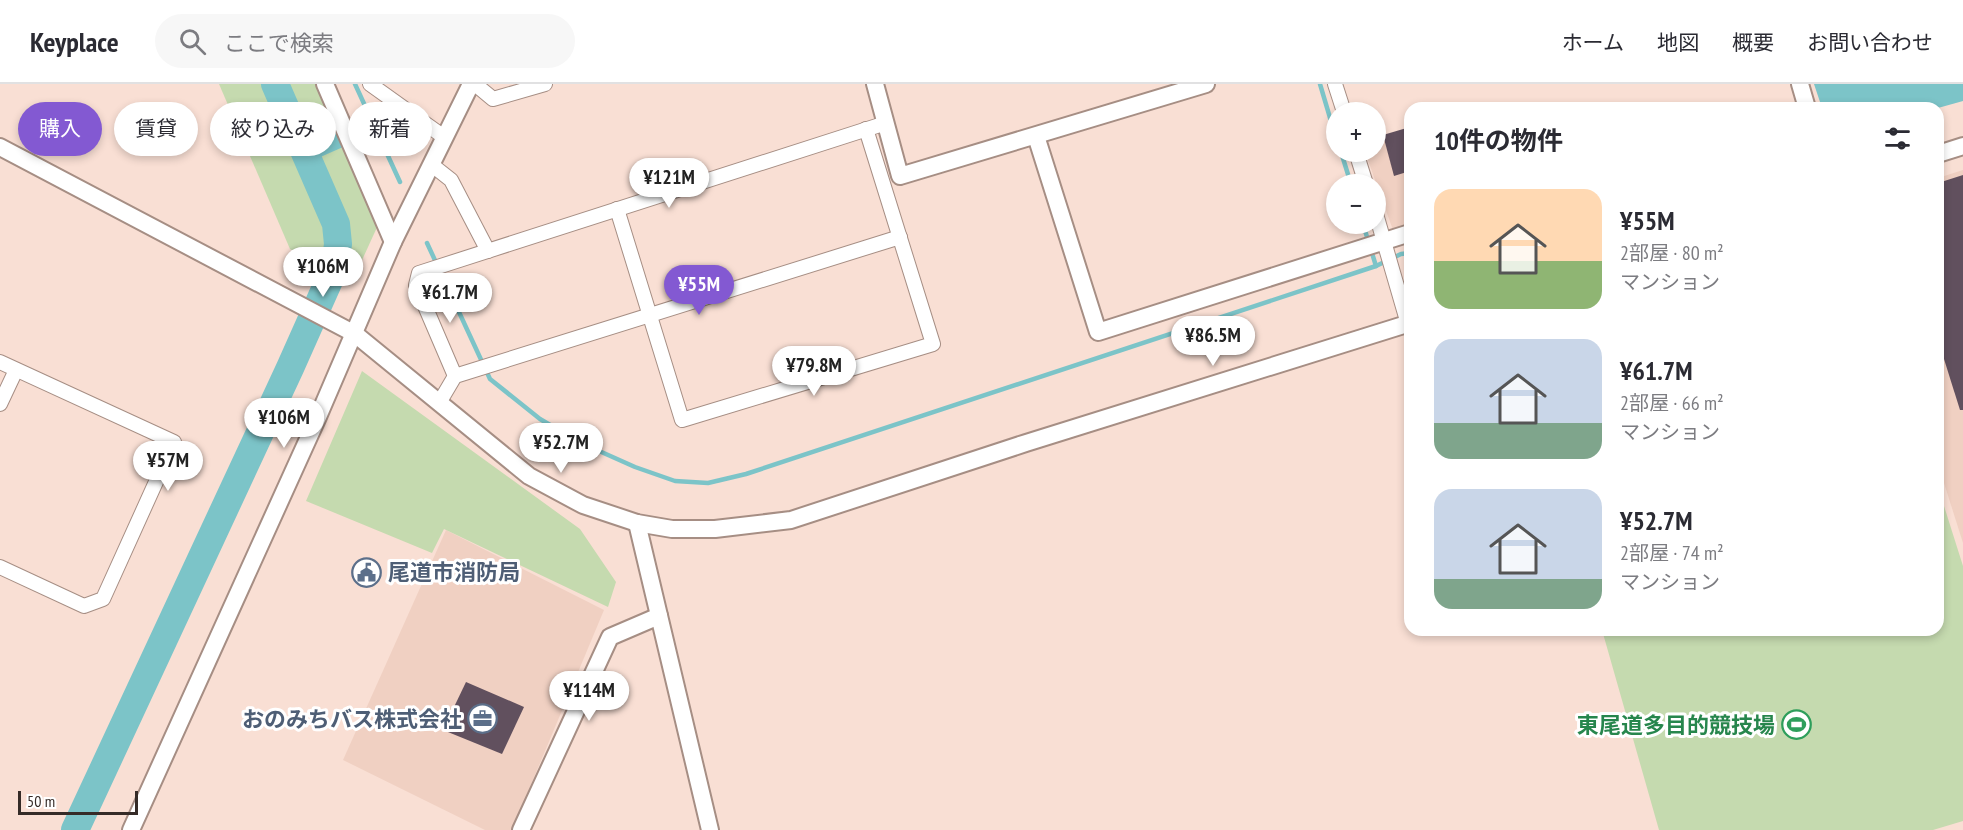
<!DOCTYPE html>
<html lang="ja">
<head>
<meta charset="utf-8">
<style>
  body { margin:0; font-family:"PT Sans Narrow","Noto Sans JP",sans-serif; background:#f7f7f7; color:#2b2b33; height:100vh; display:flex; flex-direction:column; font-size:22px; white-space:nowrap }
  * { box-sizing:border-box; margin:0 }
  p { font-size:20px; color:#7c7c81 }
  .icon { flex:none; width:33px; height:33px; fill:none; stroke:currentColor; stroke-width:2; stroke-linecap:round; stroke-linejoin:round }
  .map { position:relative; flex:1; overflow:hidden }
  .panel { position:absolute; left:1404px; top:18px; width:540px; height:534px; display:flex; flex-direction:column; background:#fff; border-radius:18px; box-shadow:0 3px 9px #0003 }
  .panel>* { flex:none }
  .banner { position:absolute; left:18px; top:18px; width:570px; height:54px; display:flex; gap:12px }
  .fabs { position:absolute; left:1326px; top:18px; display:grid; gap:12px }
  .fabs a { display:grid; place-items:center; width:60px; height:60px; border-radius:50%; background:#fff; box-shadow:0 3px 9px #0003; font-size:30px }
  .scale { position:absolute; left:18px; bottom:15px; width:120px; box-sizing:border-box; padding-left:6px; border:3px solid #352b27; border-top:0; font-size:16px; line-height:21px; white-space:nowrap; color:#352b27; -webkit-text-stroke:4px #fff; paint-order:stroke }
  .price { position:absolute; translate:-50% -51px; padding:0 14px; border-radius:21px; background:#fff; color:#222; font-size:20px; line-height:39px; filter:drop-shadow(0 2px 3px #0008) }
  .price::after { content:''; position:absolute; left:50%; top:36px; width:18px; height:14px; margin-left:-9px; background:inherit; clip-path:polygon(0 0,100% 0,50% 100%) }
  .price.active { background:#8359d2; color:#fff }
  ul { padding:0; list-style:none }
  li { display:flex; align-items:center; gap:18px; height:150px; padding:0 30px }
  li span { display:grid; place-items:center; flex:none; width:168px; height:120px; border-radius:18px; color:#555 }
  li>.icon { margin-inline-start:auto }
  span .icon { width:72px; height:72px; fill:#fffc; stroke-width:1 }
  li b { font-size:26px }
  h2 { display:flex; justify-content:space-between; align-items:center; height:72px; padding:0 30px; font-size:26px }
  .pill { padding:0 21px; border-radius:27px; background:#fff; box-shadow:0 3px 9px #0003; font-size:21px; line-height:54px }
  .pill.active { background:#8359d2; color:#fff }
  header { display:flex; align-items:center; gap:36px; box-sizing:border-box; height:84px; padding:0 30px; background:#fff; border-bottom:2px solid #e1e1e2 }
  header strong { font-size:28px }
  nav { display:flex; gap:33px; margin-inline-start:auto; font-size:21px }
  .search { width:420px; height:54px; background:#f7f7f7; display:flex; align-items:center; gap:15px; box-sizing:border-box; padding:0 21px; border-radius:33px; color:#7c7c81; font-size:22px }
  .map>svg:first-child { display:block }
  .built { fill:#f0d0c2 }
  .green { fill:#c5daaf }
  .water { fill:#7cc4c8 }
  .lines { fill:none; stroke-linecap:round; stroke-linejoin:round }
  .stream { stroke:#7cc4c8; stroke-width:4.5 }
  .river { stroke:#7cc4c8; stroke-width:28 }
  .building { fill:#61505e }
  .minor-casing { stroke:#a68e84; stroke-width:16 }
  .tertiary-casing { stroke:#a68e84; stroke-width:20 }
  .minor { stroke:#fff; stroke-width:14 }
  .tertiary { stroke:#fff; stroke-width:16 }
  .labels { text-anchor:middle; stroke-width:6; stroke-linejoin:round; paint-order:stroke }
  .service-label { font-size:22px; font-weight:bold; fill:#4e5e75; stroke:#fff; text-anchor:start }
  .leisure-label { font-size:22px; font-weight:bold; fill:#27864d; stroke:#fff; text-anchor:end }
</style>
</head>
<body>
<header>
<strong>Keyplace</strong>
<div class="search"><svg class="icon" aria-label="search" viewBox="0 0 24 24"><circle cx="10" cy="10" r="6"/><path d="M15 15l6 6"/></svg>ここで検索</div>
<nav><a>ホーム</a><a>地図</a><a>概要</a><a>お問い合わせ</a></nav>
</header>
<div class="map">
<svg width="1963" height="746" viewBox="0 0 1963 746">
  <rect width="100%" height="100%" fill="#f9dfd4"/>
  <g class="built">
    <path d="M 1410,43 L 1410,141 L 1393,146 L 1365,68 L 1376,68 L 1376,55 Z"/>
    <path d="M 1963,86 L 1963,459 L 1938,380 L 1938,94 Z"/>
    <path d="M 446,446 L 604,526 L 512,746 L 485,746 L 343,676 Z"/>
  </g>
  <g class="green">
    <path d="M 219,0 L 317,0 L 379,139 L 352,198 L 290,165 Z"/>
    <path d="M 362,287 L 580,445 L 616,498 L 608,523 L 444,445 L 432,469 L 306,417 Z"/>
    <path d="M 1938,403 L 1963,482 L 1963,737 L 1933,746 L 1659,746 L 1602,546 L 1938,546 Z"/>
  </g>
  <path class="water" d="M 1814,0 L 1963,0 L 1963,17 L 1938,24 L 1822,24 Z"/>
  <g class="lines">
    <g class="stream">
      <path d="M 355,0 L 400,98"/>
      <path d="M 1320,0 L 1336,54"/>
      <path d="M 1341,68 L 1351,100"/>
      <path d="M 1363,140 L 1376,182"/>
      <path d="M 427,159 L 490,295 L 540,335 L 579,358 L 635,383 L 675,397 L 708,399 L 746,390 L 1376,182 L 1401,170 L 1410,169"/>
    </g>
    <g class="river">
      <path d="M 365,40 L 371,37"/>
      <path d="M 304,65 L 338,50"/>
      <path d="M 75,746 L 290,284 L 335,183 L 338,160 L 336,140 L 275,0"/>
    </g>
  </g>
  <g class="building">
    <path d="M 1410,43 L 1410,87 L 1394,92 L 1383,51 Z"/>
    <path d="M 1963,91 L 1963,326 L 1960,326 L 1938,256 L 1938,99 Z"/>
    <path d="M 466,598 L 524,623 L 502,670 L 443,646 Z"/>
  </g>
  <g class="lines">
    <defs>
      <g id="minor">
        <path d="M 370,0 L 444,53"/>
        <path d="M 475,0 L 493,15 L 545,0"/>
        <path d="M 1335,0 L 1344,28"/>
        <path d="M 1356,68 L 1366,100"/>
        <path d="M 432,81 L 451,96 L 488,167"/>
        <path d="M 617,125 L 682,336 L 933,260 L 866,45"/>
        <path d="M 1376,130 L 1408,240"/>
        <path d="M 0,278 L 174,358 L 103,515 L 84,522 L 0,483"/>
        <path d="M 455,292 L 416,201 L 419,189 L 886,39"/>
        <path d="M 439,319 L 455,292 L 900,153"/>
        <path d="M 0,320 L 16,286"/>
      </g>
      <g id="tertiary">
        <path d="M 325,0 L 393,158"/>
        <path d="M 875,0 L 900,92 L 1206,0"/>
        <path d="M 1800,0 L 1807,24"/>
        <path d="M 1036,52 L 1098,248 L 1410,149"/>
        <path d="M 0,63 L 355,250 L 529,392 L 583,421 L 637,439 L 672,445 L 715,445 L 791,436 L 1026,359 L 1410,239"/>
        <path d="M 1938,70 L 1963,62"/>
        <path d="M 637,439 L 710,746"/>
        <path d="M 131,746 L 318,333 L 393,158 L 471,0"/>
        <path d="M 521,746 L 610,553 L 659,532"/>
      </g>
    </defs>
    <use href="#minor" class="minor-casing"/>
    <use href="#tertiary" class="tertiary-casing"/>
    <use href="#minor" class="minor"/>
    <use href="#tertiary" class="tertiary"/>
  </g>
  <defs>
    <symbol id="civic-ring" viewBox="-11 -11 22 22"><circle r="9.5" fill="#fff" stroke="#5c6f8a" stroke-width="1.5"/><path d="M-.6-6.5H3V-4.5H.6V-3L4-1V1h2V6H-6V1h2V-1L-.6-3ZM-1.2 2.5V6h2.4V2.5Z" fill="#5c6f8a"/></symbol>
    <symbol id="office-ring" viewBox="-11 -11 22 22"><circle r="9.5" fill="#fff" stroke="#5c6f8a" stroke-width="1.5"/><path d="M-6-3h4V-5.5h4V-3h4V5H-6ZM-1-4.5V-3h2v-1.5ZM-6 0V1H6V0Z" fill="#5c6f8a"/></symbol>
    <symbol id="stadium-ring" viewBox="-11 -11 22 22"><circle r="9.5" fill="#fff" stroke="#2e9e5b" stroke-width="1.5"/><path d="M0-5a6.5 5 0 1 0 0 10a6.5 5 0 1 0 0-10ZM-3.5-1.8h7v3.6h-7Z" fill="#2e9e5b"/></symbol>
  </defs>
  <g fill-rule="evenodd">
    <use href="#civic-ring" x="350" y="472" width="33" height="33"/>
    <use href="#office-ring" x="466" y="618" width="33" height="33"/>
    <use href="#stadium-ring" x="1780" y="624" width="33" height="33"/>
  </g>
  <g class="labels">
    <g class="service-label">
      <text x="388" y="496">尾道市消防局</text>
      <text x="462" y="643" text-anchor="end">おのみちバス株式会社</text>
    </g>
    <g class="leisure-label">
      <text x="1775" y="649">東尾道多目的競技場</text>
    </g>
  </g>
</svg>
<div class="fabs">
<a>+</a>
<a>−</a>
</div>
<div class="scale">50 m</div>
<b class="price" style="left:669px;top:125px">¥121M</b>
<b class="price" style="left:323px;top:214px">¥106M</b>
<b class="price active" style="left:699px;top:232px">¥55M</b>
<b class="price" style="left:450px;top:240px">¥61.7M</b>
<b class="price" style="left:1213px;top:283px">¥86.5M</b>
<b class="price" style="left:814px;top:313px">¥79.8M</b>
<b class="price" style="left:284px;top:365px">¥106M</b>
<b class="price" style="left:561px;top:390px">¥52.7M</b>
<b class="price" style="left:168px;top:408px">¥57M</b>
<b class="price" style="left:589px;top:638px">¥114M</b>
<div class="banner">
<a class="pill active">購入</a>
<a class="pill">賃貸</a>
<a class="pill">絞り込み</a>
<a class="pill">新着</a>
</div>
<section class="panel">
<h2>10件の物件<svg class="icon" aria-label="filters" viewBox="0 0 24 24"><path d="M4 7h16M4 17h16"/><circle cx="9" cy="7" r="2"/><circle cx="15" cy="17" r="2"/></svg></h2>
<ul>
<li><span style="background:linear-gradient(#ffd9b3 60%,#8fb573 0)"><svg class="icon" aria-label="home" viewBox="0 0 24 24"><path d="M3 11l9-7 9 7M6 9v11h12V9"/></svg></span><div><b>¥55M</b><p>2部屋 · 80 m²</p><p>マンション</p></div></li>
<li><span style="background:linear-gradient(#c9d6e8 70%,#7fa58c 0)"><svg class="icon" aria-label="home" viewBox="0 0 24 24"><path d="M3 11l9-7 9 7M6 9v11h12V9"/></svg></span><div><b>¥61.7M</b><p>2部屋 · 66 m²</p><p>マンション</p></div></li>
<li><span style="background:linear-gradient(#c9d6e8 75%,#7fa58c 0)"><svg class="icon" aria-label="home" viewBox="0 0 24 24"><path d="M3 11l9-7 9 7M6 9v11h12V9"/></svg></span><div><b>¥52.7M</b><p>2部屋 · 74 m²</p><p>マンション</p></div></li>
</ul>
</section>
</div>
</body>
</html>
